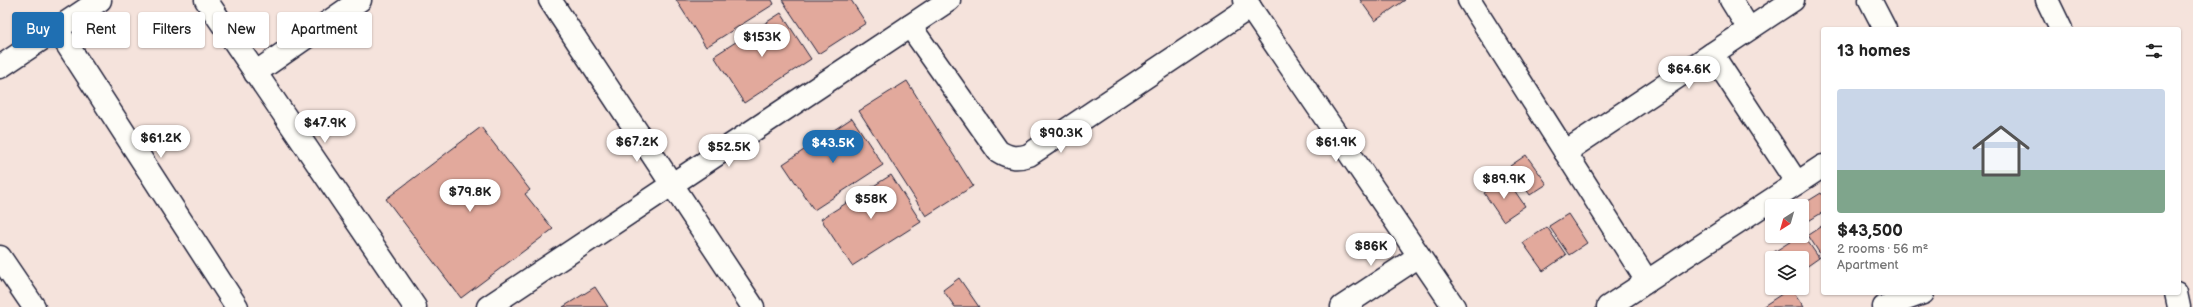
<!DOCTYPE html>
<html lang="en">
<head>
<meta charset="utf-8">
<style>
  body { margin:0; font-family:"Balsamiq Sans",sans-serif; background:#f2f2f2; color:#222; height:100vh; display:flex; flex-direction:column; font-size:15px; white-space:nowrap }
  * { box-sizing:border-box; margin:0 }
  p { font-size:13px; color:#767676 }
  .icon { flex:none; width:22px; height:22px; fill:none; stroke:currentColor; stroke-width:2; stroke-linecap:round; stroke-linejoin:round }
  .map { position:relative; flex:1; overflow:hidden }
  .panel { position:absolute; left:1821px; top:27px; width:360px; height:268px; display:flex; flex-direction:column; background:#fff; border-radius:4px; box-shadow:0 1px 3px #0004 }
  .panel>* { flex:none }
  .guide { position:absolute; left:12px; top:12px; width:380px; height:36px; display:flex; gap:8px }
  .needle { width:26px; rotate:217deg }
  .buttons { position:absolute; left:1765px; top:199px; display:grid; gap:8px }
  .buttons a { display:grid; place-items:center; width:44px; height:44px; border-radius:4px; background:#fff; box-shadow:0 1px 3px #0004; font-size:20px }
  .price { position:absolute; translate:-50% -34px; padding:0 9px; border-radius:14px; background:#fff; color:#222; font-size:13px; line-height:26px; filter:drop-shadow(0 1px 2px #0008) }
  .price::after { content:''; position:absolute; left:50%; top:24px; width:12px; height:9px; margin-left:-6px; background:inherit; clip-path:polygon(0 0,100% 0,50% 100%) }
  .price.active { background:#1f6fb2; color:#fff }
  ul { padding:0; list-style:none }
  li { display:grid; align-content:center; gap:8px; height:212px; padding:0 16px }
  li+li { border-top:1px solid #e0e0e0 }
  li span { display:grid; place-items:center; height:124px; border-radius:4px; color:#555 }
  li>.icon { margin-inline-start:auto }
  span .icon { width:72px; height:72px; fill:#fffc; stroke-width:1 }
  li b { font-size:17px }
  h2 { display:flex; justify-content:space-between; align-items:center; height:48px; padding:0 16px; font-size:17px }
  .chip { padding:0 14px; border-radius:4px; background:#fff; box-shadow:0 1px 3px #0004; font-size:14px; line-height:36px }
  .chip.active { background:#1f6fb2; color:#fff }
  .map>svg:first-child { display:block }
  .building { fill:#e2a99c; stroke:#22223b }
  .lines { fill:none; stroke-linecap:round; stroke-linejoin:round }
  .street-casing { stroke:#22223b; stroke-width:25 }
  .street { stroke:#fdfcf7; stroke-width:22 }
</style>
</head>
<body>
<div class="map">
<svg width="2193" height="307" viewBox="0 0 2193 307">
  <rect width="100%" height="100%" fill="#f5e3dc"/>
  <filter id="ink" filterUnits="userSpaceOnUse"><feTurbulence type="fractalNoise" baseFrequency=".025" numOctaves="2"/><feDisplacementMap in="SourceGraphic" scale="8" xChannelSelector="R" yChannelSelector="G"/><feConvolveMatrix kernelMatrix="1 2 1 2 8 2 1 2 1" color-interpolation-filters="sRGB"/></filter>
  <g filter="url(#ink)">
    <g class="building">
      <path d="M 676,0 L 772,0 L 774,4 L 706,47 Z"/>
      <path d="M 782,0 L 851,0 L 866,23 L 818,54 Z"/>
      <path d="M 1360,0 L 1405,0 L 1375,21 Z"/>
      <path d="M 781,13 L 811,59 L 744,103 L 714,56 Z"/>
      <path d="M 907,81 L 973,186 L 926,216 L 859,111 Z"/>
      <path d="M 852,118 L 883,165 L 814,210 L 783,164 Z"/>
      <path d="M 481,127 L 530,190 L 525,194 L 553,229 L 461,298 L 386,199 Z"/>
      <path d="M 1526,155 L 1547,184 L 1530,195 L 1510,166 Z"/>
      <path d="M 891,175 L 921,222 L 852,266 L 821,219 Z"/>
      <path d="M 1506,178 L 1525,206 L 1503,221 L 1484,193 Z"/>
      <path d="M 1821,193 L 1823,196 L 1823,212 L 1802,225 L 1802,206 L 1800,206 Z"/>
      <path d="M 1568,214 L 1587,243 L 1569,255 L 1549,226 Z"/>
      <path d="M 1823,225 L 1823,256 L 1822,257 L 1808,235 Z"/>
      <path d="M 1547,227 L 1566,255 L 1543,271 L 1523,243 Z"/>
      <path d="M 1802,233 L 1819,258 L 1802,270 L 1802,258 L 1778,258 L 1774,252 L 1799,236 L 1802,236 Z"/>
      <path d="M 959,278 L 979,307 L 955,307 L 943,290 Z"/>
      <path d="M 595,287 L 608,307 L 563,307 Z"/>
      <path d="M 1791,288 L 1804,307 L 1762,307 Z"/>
    </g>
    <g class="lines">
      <defs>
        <g id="street">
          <path d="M 206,0 L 415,307"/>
          <path d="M 550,0 L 753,307"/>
          <path d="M 1245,0 L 1454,307"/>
          <path d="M 1469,0 L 1647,281"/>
          <path d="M 1731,0 L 1749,29"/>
          <path d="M 1870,0 L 1885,29"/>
          <path d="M 2047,0 L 2061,29"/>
          <path d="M 910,26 L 998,151 C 1009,158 1017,159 1029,155 L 1250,7"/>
          <path d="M 57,29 L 237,307"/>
          <path d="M 1712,54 L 1797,183"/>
          <path d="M 0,67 L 100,0"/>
          <path d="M 255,73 L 360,0"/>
          <path d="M 1565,152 L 1793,0"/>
          <path d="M 0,257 L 34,307"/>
          <path d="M 2176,293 L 2179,307"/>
          <path d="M 488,307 L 949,0"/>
          <path d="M 1342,307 L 1419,256"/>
          <path d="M 1608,307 L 1823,166"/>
          <path d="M 1884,307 L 1923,293"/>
        </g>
      </defs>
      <use href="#street" class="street-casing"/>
      <use href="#street" class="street"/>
    </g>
  </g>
</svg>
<div class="buttons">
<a><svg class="needle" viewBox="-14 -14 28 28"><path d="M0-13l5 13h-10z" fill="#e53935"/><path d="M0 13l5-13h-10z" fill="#767676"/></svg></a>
<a><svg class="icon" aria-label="layers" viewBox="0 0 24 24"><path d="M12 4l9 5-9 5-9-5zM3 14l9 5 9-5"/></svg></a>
</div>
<b class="price" style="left:762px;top:58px">$153K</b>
<b class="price" style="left:1689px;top:90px">$64.6K</b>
<b class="price" style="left:325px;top:144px">$47.9K</b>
<b class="price" style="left:1061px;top:154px">$90.3K</b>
<b class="price" style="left:161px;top:159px">$61.2K</b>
<b class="price" style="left:637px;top:163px">$67.2K</b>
<b class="price" style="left:1336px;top:163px">$61.9K</b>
<b class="price active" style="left:833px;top:164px">$43.5K</b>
<b class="price" style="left:729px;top:168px">$52.5K</b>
<b class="price" style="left:1504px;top:200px">$89.9K</b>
<b class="price" style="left:470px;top:213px">$79.8K</b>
<b class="price" style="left:871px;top:220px">$58K</b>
<b class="price" style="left:1371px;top:267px">$86K</b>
<div class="guide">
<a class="chip active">Buy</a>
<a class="chip">Rent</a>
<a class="chip">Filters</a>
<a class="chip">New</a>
<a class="chip">Apartment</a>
</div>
<section class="panel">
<h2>13 homes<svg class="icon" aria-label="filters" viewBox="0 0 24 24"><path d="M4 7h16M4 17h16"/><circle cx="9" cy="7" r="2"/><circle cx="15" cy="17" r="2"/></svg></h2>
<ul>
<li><span style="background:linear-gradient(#c9d6e8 65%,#7fa58c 0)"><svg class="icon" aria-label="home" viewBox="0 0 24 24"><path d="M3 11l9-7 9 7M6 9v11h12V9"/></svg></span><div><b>$43,500</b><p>2 rooms · 56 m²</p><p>Apartment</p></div></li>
</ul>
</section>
</div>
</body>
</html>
